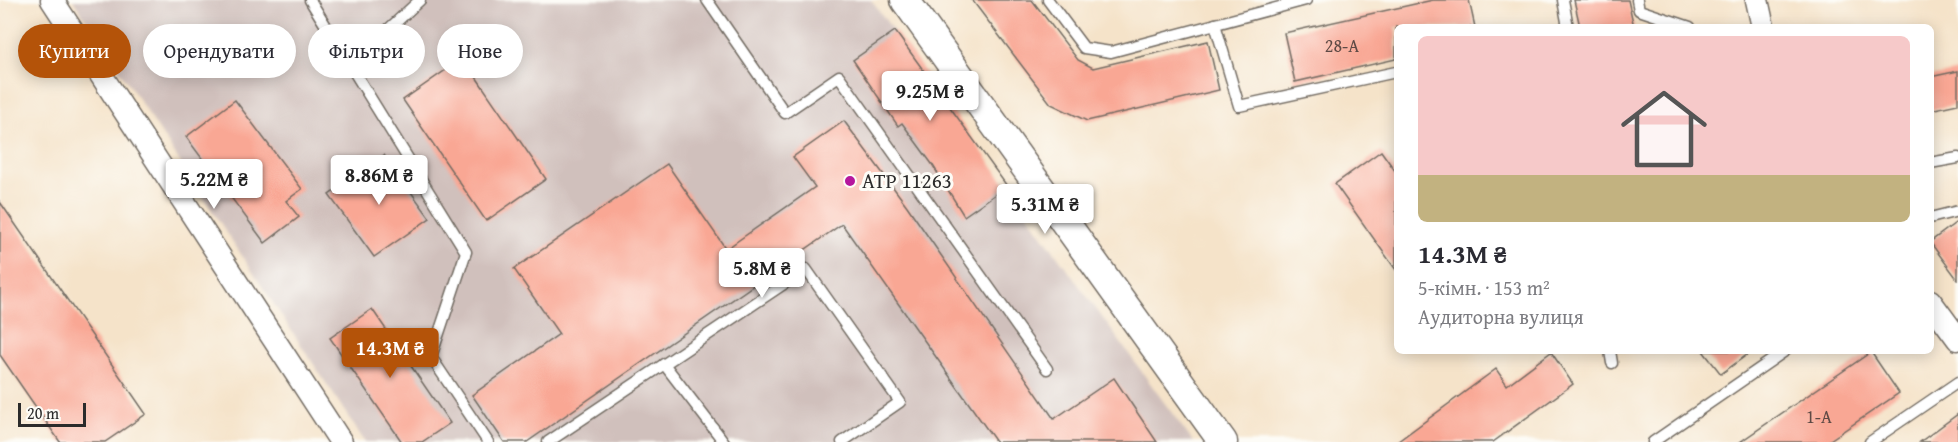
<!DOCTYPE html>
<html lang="uk">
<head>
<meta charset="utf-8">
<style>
  body { margin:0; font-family:"Gentium Book Plus",serif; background:#f7f7f7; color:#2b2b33; height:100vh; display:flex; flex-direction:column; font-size:22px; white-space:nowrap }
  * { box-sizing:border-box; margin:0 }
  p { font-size:20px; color:#7c7c81 }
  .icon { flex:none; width:33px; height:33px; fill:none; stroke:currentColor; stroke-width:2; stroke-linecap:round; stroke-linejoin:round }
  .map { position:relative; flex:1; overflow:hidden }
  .drawer { position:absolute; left:1394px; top:24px; width:540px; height:330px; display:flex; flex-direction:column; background:#fff; border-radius:9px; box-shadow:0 3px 15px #0003 }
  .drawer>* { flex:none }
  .top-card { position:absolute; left:18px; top:24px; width:570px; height:54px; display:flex; gap:12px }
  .scale { position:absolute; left:18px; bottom:15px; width:68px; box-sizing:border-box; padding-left:6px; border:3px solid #2b2b2b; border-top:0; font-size:16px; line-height:21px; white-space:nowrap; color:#2b2b2b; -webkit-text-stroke:4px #fdfcf7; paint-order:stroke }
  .price { position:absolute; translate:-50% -51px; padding:0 14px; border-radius:6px; background:#fff; color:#222; font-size:20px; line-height:39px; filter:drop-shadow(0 2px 3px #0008) }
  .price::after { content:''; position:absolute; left:50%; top:36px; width:18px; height:14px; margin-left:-9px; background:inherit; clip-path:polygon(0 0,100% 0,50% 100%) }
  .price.active { background:#b45309; color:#fff }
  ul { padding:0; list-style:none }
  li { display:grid; align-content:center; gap:12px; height:318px; padding:0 24px }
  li+li { border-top:2px solid #e1e1e2 }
  li span { display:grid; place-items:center; height:186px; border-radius:9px; color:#555 }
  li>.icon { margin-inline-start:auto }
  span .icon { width:108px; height:108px; fill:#fffc; stroke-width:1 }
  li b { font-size:26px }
  .chip { padding:0 21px; border-radius:27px; background:#fff; box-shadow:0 3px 15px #0003; font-size:21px; line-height:54px }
  .chip.active { background:#b45309; color:#fff }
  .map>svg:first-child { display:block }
  .industrial { fill:#d0c0bc }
  .building { fill:#f9a794 }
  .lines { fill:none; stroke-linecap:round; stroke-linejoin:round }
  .service-casing { stroke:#726b62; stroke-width:13 }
  .minor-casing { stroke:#726b62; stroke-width:25 }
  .tertiary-casing { stroke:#726b62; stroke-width:31 }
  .service { stroke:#fff; stroke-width:10 }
  .minor { stroke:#fff; stroke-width:22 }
  .tertiary { stroke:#fff; stroke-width:28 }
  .poi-dot { fill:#b5179e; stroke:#fdfcf7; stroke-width:2 }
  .labels { text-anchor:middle; stroke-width:6; stroke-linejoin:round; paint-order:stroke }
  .number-label { font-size:18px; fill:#5e4a45 }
  .poi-label { font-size:21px; fill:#2b2b2b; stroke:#fdfcf7; text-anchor:start }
</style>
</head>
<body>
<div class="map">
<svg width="1958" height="442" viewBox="0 0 1958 442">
  <rect width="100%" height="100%" fill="#fdfcf7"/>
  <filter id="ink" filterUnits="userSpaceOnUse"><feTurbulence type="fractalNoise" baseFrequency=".0167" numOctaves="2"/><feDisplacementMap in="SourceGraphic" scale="12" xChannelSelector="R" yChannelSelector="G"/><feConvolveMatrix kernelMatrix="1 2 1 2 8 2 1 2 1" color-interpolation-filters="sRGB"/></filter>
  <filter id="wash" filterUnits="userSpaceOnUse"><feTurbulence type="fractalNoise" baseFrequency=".008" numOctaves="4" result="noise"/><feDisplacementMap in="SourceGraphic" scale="24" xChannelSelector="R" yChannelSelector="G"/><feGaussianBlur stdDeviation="1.35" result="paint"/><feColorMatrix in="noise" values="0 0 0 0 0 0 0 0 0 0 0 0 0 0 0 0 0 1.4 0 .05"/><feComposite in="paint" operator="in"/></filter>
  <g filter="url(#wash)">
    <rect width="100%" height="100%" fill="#f5e3c9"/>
    <path class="industrial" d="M 73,0 L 871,0 L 1193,442 L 365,442 Z"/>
    <g id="blocks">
      <g class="building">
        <path d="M 972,0 L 1032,0 L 1078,60 L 1093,68 L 1208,41 L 1219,90 L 1087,121 L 1051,104 Z"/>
        <path d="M 1433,0 L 1469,0 L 1475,27 L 1396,27 L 1396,59 L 1295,82 L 1284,33 Z"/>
        <path d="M 1574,0 L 1628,0 L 1634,27 L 1580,27 Z"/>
        <path d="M 895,31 L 1007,186 L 964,216 L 932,164 L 902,123 L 898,126 L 853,60 Z"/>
        <path d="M 463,58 L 546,179 L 486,221 L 403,100 Z"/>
        <path d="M 1958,71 L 1958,104 L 1930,110 L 1930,77 Z"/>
        <path d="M 235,100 L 302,189 L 286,201 L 299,217 L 265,243 L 186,137 Z"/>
        <path d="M 844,121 L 907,206 L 1054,419 L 1114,378 L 1157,442 L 996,442 L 842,224 L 527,442 L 504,442 L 472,395 L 559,334 L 514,269 L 667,164 L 726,249 L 815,187 L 793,157 Z"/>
        <path d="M 1381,151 L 1396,172 L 1396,270 L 1335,184 Z"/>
        <path d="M 384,155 L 430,218 L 374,257 L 329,195 Z"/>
        <path d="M 0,202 L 146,414 L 105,442 L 60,442 L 0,355 Z"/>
        <path d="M 1958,221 L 1958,280 L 1930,242 Z"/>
        <path d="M 372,309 L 450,423 L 422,442 L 402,442 L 330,338 Z"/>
        <path d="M 1703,351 L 1752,351 L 1721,374 Z"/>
        <path d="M 1551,352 L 1573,384 L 1493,442 L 1397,442 L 1496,369 L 1507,385 Z"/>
        <path d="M 1871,352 L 1899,393 L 1827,442 L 1740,442 Z"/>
        <path d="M 1958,414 L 1958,442 L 1920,442 Z"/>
      </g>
    </g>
  </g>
  <g filter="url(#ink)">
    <use href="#blocks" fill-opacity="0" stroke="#726b62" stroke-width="1.5"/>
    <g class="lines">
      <defs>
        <g id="service">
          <path d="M 310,0 L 350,65"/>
          <path d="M 420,0 L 350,65 L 466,252 L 431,357 L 488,442"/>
          <path d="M 707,0 L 785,113 L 839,76 L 1047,369"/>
          <path d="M 1048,0 L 1084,48 L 1111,52 L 1306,0"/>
          <path d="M 1563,0 L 1568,27"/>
          <path d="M 1637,0 L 1639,10 L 1690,27"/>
          <path d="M 1215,24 L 1239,106 L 1396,72"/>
          <path d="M 1930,163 L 1958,158"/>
          <path d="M 1930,218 L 1958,211"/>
          <path d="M 1610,351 L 1612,363"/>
          <path d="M 664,364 L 724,442"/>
          <path d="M 548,442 L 806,269 L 900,402 L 842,442"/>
          <path d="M 1653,442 L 1785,351"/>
          <path d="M 1870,442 L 1958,382"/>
        </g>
        <g id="minor">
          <path d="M 52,0 L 341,442"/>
          <path d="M 1757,0 L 1763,27"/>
          <path d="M 1930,301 L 1958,339"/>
        </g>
        <path id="tertiary" d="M 905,0 L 1223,442"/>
      </defs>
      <use href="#service" class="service-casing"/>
      <use href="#minor" class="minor-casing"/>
      <use href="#tertiary" class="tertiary-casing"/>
      <use href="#service" class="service"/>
      <use href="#minor" class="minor"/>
      <use href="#tertiary" class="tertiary"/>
    </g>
  </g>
  <circle class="poi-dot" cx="850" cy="181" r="6"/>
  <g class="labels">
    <g class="number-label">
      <text x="1342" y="52">28-А</text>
      <text x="1819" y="423">1-А</text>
    </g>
    <g class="poi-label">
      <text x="862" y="188">ATP 11263</text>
    </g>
  </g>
</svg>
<div class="scale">20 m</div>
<b class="price" style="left:930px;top:122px">9.25M ₴</b>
<b class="price" style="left:379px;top:206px">8.86M ₴</b>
<b class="price" style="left:214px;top:210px">5.22M ₴</b>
<b class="price" style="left:1045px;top:235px">5.31M ₴</b>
<b class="price" style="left:762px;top:299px">5.8M ₴</b>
<b class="price active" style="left:390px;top:379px">14.3M ₴</b>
<div class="top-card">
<a class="chip active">Купити</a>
<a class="chip">Орендувати</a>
<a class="chip">Фільтри</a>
<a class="chip">Нове</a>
</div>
<section class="drawer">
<ul>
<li><span style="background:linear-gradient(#f6c9c9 75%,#c2b280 0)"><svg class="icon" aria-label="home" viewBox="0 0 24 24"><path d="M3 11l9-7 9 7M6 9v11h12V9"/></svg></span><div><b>14.3M ₴</b><p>5-кімн. · 153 m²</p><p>Аудиторна вулиця</p></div></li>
</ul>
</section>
</div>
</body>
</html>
